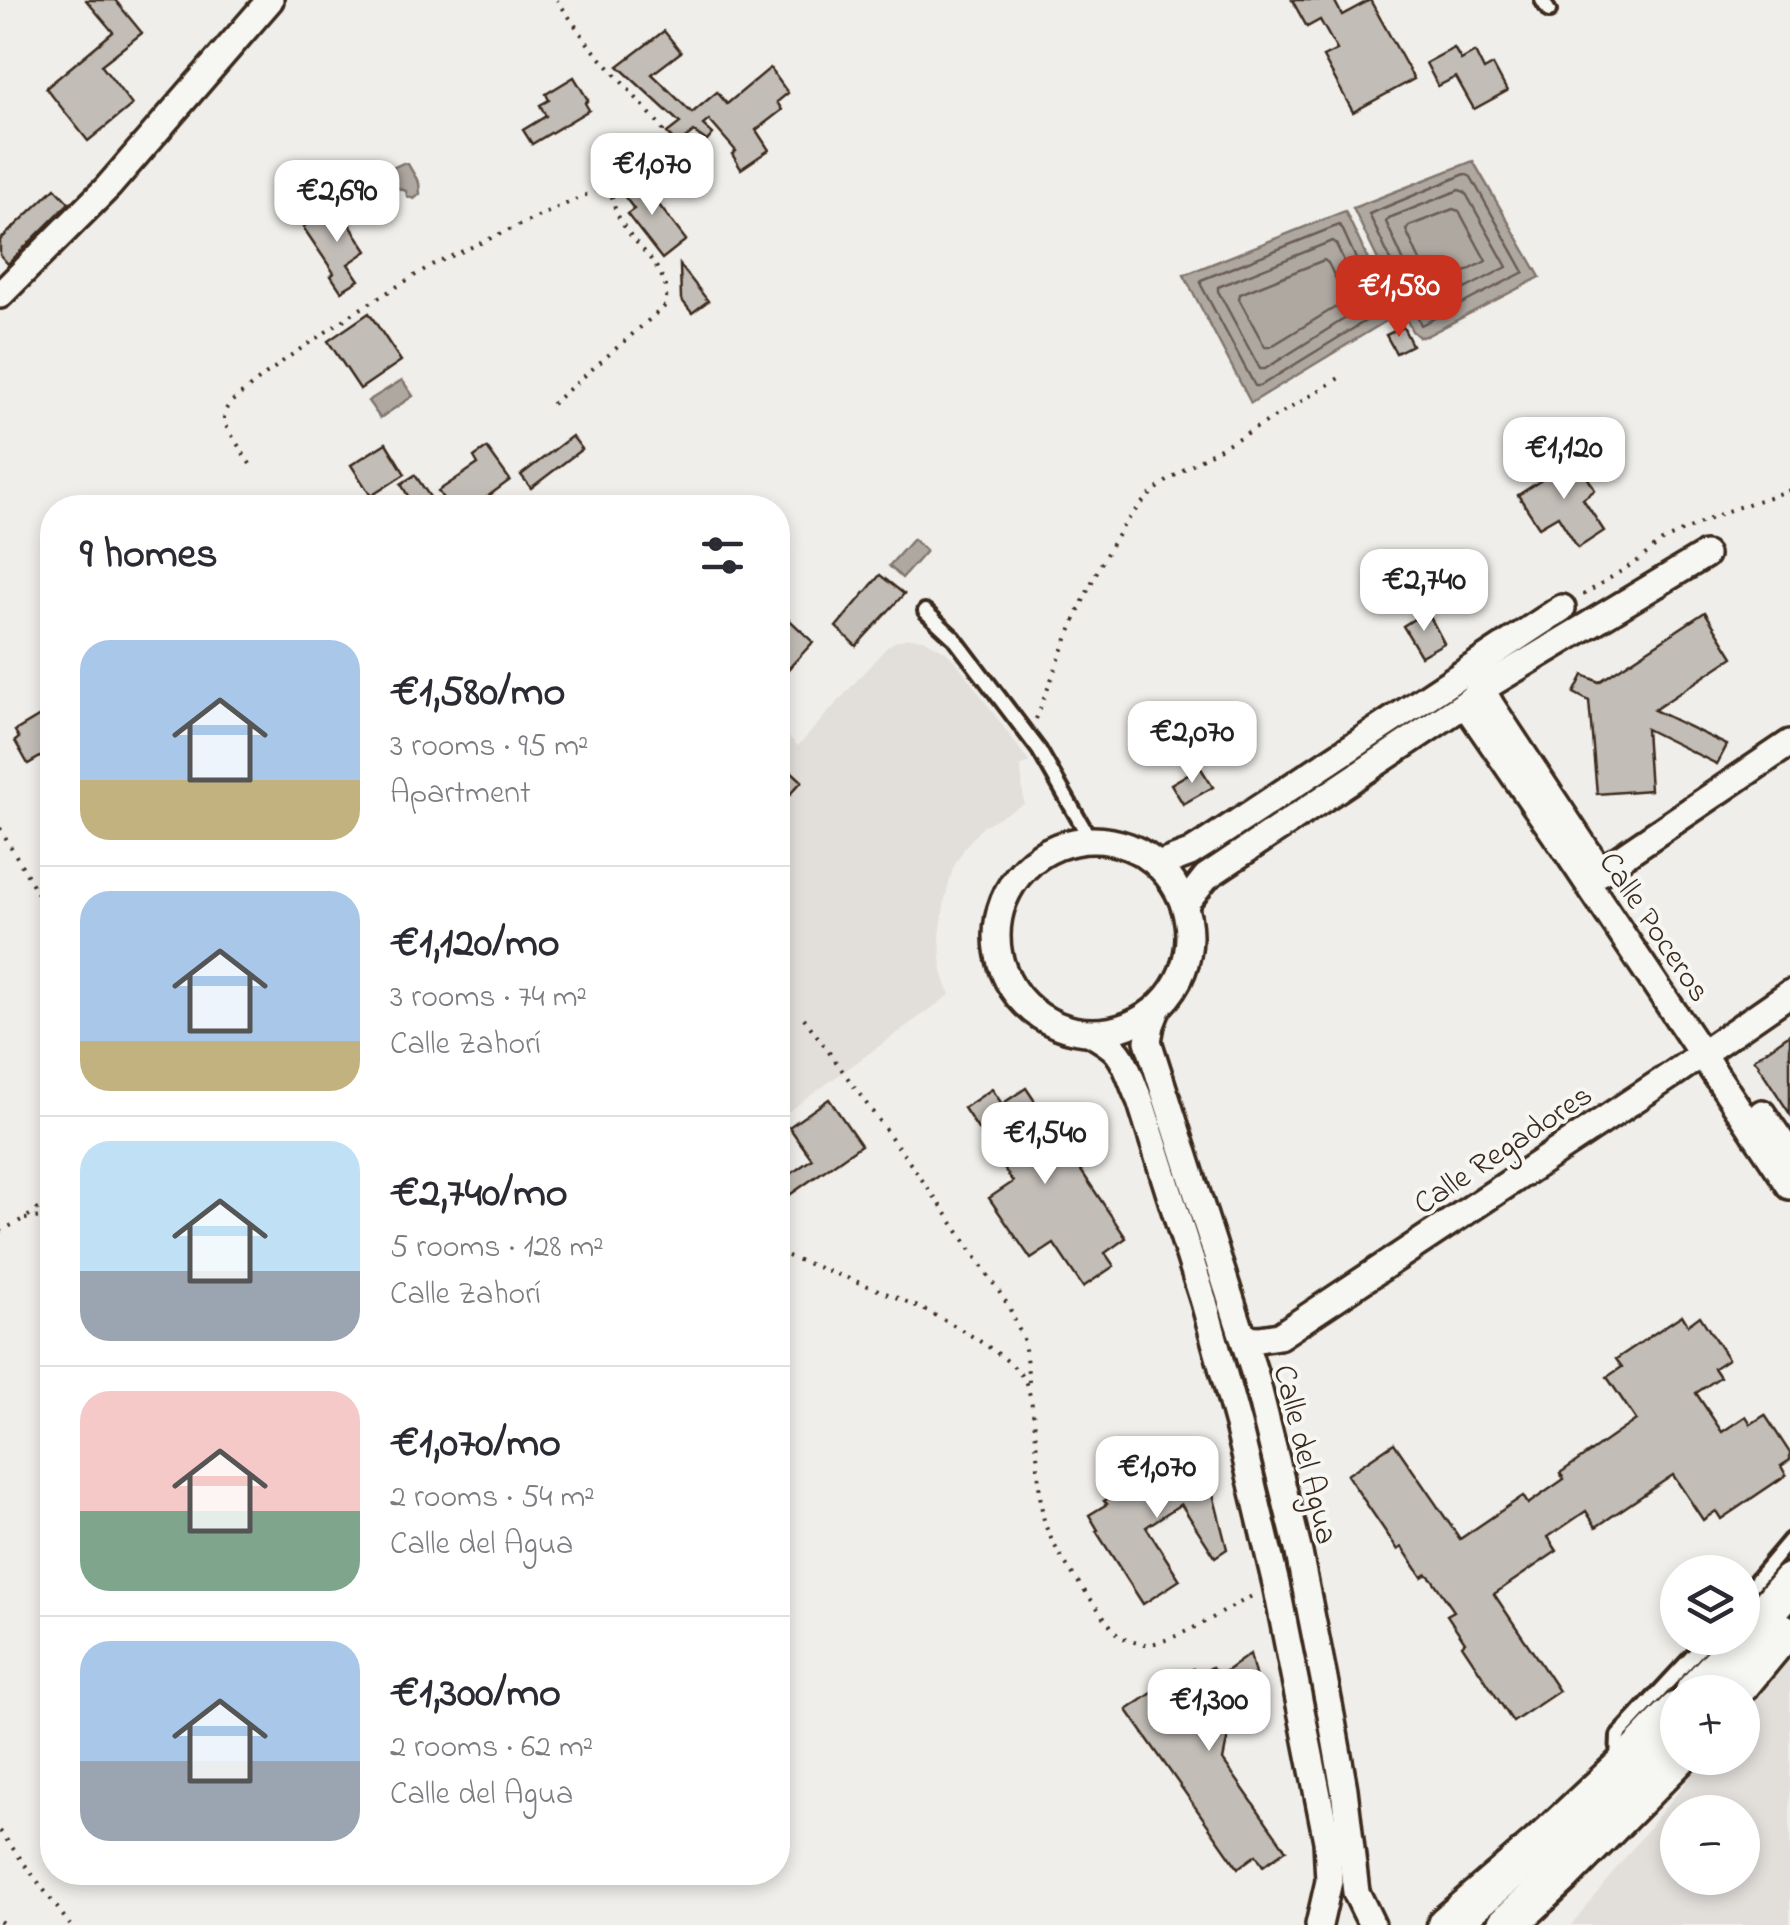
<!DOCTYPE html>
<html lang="en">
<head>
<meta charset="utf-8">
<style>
  body { margin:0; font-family:"Indie Flower",sans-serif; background:#f7f7f7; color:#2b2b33; height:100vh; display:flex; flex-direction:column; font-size:38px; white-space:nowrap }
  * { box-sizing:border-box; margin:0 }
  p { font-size:32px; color:#7c7c81 }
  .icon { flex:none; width:55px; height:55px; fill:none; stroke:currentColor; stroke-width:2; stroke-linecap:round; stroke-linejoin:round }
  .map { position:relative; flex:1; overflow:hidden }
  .sheet { position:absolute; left:40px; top:495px; width:750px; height:1390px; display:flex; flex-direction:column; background:#fff; border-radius:40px; box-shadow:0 5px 15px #0003 }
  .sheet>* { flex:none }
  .tools { position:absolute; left:1660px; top:1555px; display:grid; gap:20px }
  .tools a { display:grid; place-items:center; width:100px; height:100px; border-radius:50%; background:#fff; box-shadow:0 5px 15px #0003; font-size:50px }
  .price { position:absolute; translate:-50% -85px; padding:0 22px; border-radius:20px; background:#fff; color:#222; font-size:32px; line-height:65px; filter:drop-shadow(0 2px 5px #0008) }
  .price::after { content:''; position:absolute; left:50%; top:60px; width:30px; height:22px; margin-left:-15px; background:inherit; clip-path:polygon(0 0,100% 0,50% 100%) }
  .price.active { background:#c8321e; color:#fff }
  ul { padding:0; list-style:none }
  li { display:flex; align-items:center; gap:30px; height:250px; padding:0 40px }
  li+li { border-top:2px solid #e1e1e2 }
  li span { display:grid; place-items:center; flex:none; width:280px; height:200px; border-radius:30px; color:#555 }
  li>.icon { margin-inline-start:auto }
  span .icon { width:120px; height:120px; fill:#fffc; stroke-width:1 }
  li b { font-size:42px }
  h2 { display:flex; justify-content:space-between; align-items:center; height:120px; padding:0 40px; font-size:42px }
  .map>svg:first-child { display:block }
  .built { fill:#e2dfdb; fill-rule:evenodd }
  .water { fill:#afa8a1; stroke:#81766d; stroke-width:2.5 }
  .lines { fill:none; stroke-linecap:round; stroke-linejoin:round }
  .shore { stroke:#695c52; stroke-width:2.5 }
  .building { fill:#c2bdb7; stroke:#3b2a1e; stroke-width:2.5 }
  .lane-casing { stroke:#3b2a1e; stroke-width:20 }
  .street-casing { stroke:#3b2a1e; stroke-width:32 }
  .secondary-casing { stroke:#3b2a1e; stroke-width:45 }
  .path { stroke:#3b2a1e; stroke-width:4; stroke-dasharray:2.5 8; stroke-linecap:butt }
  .lane { stroke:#f6f6f2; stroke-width:12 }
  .street { stroke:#f6f6f2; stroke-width:25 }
  .secondary { stroke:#f6f6f2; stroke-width:38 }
  .labels { text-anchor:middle; stroke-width:8; stroke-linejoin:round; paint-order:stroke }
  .street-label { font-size:32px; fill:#3b2a1e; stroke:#f6f6f2 }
</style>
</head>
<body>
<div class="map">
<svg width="1790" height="1925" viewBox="0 0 1790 1925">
  <rect width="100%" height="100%" fill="#efeeea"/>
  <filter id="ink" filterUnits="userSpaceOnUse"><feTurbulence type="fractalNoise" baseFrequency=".01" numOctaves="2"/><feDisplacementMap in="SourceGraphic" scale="20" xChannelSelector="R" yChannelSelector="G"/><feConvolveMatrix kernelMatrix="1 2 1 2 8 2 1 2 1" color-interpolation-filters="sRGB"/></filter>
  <g filter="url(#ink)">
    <g class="built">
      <path d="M 908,638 L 923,639 L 945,651 L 958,664 L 1029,762 L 1021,767 L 1024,804 L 983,826 L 965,847 L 953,868 L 945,899 L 940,936 L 942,972 L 950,995 L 778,1119 L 778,734 L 781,730 L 798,746 L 886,648 L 894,642 Z"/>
      <path d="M 1790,1652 L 1790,1925 L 1571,1925 L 1705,1758 L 1742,1758 L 1743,1711 ZM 1678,1812 L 1742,1812 L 1742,1878 L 1678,1878 Z"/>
    </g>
    <g class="water">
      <path d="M 1473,161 L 1540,277 L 1426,336 L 1419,337 L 1412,331 L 1353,208 Z"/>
      <path d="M 403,163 L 408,164 L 419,183 L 420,194 L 414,199 L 407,196 L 406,191 L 395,187 L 389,175 L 390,169 Z"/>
      <path d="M 1345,211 L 1391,308 L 1391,315 L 1386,321 L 1251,403 L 1184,275 Z"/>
      <path d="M 402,380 L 413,396 L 380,418 L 368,401 Z"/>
      <path d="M 913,539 L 926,551 L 902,578 L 889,566 Z"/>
    </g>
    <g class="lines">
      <g class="shore">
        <path d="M 1465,174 L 1471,177 L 1524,272 L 1421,325 L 1369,214 Z"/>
        <path d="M 1459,190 L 1465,192 L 1507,267 L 1428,308 L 1424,306 L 1386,222 L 1389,218 Z"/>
        <path d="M 1453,209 L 1459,211 L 1486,261 L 1435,288 L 1431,285 L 1406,230 L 1409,226 Z"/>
        <path d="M 1339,225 L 1342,228 L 1380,312 L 1260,386 L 1255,386 L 1201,285 L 1201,280 Z"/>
        <path d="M 1332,241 L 1336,244 L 1364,303 L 1363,307 L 1265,369 L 1260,369 L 1218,291 L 1218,287 Z"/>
        <path d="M 1324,260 L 1328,263 L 1345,297 L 1344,302 L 1270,347 L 1265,347 L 1239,299 L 1240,294 Z"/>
      </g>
    </g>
    <g class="building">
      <path d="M 86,0 L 115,0 L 142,33 L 101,65 L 132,105 L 88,141 L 46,88 L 113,32 Z"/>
      <path d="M 1292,0 L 1334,0 L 1342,15 L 1370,0 L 1414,79 L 1353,112 L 1323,57 L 1337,50 L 1320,20 L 1307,27 Z"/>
      <path d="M 664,31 L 681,52 L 652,74 L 692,113 L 717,92 L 727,104 L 770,68 L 788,93 L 777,102 L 782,110 L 756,130 L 769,150 L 741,169 L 732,154 L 736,151 L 709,120 L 703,125 L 713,134 L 707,141 L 694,132 L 677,145 L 667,133 L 680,123 L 618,66 Z"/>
      <path d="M 1454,48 L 1461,60 L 1475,52 L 1484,70 L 1493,65 L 1507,91 L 1474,109 L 1456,77 L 1438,86 L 1426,63 Z"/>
      <path d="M 574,77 L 588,100 L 585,103 L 589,110 L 532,144 L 523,130 L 546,116 L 540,105 L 549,100 L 546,94 Z"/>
      <path d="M 642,175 L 656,193 L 652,196 L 686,240 L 662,259 L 627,214 L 634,209 L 621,192 Z"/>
      <path d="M 55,188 L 69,203 L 8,264 L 0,255 L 0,240 Z"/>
      <path d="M 336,204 L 367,251 L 348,264 L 359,280 L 341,291 L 331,276 L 334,273 L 303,227 Z"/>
      <path d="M 680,265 L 708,301 L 692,313 L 681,299 Z"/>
      <path d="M 369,313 L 401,361 L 360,389 L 328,341 Z"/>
      <path d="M 1403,327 L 1412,345 L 1396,353 L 1386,335 Z"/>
      <path d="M 572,436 L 582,449 L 531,488 L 521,475 Z"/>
      <path d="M 386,443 L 405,474 L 371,496 L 351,465 Z"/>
      <path d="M 487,448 L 510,480 L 472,508 L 449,508 L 438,491 L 478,464 L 474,457 Z"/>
      <path d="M 1576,458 L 1595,490 L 1583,499 L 1604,531 L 1578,548 L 1558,516 L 1539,527 L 1518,495 Z"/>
      <path d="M 415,475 L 432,500 L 419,508 L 415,508 L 401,484 Z"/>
      <path d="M 880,575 L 904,594 L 856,646 L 836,627 Z"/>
      <path d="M 778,609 L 813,642 L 778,680 Z"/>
      <path d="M 1427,611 L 1444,643 L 1421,656 L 1403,626 Z"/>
      <path d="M 1705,612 L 1733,657 L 1654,710 L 1727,745 L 1717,764 L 1646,729 L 1650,790 L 1597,794 L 1589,701 L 1574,693 L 1583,675 L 1599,682 Z"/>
      <path d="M 40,716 L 52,738 L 52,750 L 28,764 L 15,741 L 19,738 L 15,731 Z"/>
      <path d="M 778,759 L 802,781 L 778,807 Z"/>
      <path d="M 1200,767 L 1213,787 L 1183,804 L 1171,784 Z"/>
      <path d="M 1790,1034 L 1790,1114 L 1754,1059 Z"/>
      <path d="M 1026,1088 L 1126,1238 L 1105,1253 L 1114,1266 L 1083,1287 L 1054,1244 L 1031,1259 L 989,1198 L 1013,1182 L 964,1108 L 992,1089 L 1002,1104 Z"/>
      <path d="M 829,1099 L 861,1145 L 778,1203 L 778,1183 L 812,1159 L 789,1127 Z"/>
      <path d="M 1682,1315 L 1688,1325 L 1700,1316 L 1728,1359 L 1714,1368 L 1720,1377 L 1696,1393 L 1722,1432 L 1746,1416 L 1751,1424 L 1765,1415 L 1790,1453 L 1790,1460 L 1781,1466 L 1786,1475 L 1721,1519 L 1716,1511 L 1703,1520 L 1673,1475 L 1596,1527 L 1586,1511 L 1548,1537 L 1557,1551 L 1494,1594 L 1559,1691 L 1513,1722 L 1462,1645 L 1465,1642 L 1447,1615 L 1454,1611 L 1432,1579 L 1427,1574 L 1422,1577 L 1402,1547 L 1398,1550 L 1347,1475 L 1394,1443 L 1460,1539 L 1523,1496 L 1528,1504 L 1564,1479 L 1560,1473 L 1636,1420 L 1607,1377 L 1622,1367 L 1616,1359 Z"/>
      <path d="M 1187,1446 L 1210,1482 L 1227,1549 L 1215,1557 L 1181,1504 L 1146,1527 L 1180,1580 L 1143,1604 L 1096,1531 L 1098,1530 L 1089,1515 L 1107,1504 L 1104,1501 Z"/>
      <path d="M 1250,1654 L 1260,1695 L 1232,1716 L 1223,1760 L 1286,1850 L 1263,1866 L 1256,1855 L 1238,1868 L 1127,1710 L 1161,1687 L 1163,1690 L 1193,1669 L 1198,1676 L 1212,1667 L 1219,1676 Z"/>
    </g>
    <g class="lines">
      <defs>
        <g id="lane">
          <path d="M 1542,0 L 1549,11"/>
          <path d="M 925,611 L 954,638 L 1039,750 L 1090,839"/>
          <path d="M 1742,1597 L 1790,1540"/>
          <path d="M 1617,1760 L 1618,1736 L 1709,1638"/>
        </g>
        <g id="street">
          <path d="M 0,295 L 108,187 L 270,0"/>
          <path d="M 1470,669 L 1492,707 L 1601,872"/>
          <path d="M 1465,704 L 1567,852 L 1790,1186"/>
          <circle cx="1093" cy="936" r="96"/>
          <path d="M 1158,865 L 1190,853 L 1209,841 L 1562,608"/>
          <path d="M 1601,871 L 1790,743"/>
          <path d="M 1184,905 L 1206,877 L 1465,704 L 1482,689 L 1705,555"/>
          <path d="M 1158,1007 L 1151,1025 L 1148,1041 L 1255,1375 L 1299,1553 L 1329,1704 L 1344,1789 L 1356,1892 L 1372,1925"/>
          <path d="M 1091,1033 C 1100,1039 1112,1045 1118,1053 C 1129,1067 1132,1085 1140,1100 L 1204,1302 L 1238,1425 L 1276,1584 L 1327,1841 L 1329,1881 L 1319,1925"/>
          <path d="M 1762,1113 L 1790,1154"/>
          <path d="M 1244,1338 L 1259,1339 L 1279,1336 L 1673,1074 L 1790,993"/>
        </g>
        <g id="secondary">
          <path d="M 1695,1692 L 1740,1644 L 1790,1583"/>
          <path d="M 1733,1692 L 1782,1633"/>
          <path d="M 1447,1925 L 1539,1846 L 1635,1756 L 1678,1711"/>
          <path d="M 1507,1925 L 1564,1872 L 1678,1756"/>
        </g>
      </defs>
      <use href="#lane" class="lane-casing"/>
      <use href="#street" class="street-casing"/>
      <use href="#secondary" class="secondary-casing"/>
      <g class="path">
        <path d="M 552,404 L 665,306 C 673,271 638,250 622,223 C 614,210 612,199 610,184"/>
        <path d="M 250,464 L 224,423 L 224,412 L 231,402 L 287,358 L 357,311 L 432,265 L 610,184 L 659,147 L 663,131 L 660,125 L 589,45 L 557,0"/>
        <path d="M 1583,595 L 1639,560 L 1662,541 L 1727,511 L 1790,490"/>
        <path d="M 1036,719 C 1062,654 1099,541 1150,495 C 1179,469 1214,452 1247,433 C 1278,416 1309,397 1339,378"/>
        <path d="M 0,828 L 52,918"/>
        <path d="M 804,1018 L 939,1203 L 1008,1305 L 1024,1341 L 1030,1389"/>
        <path d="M 25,1219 L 52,1216"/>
        <path d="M 0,1231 C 20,1221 38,1213 52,1194"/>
        <path d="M 778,1252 C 848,1280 917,1299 981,1342 C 996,1352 1011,1362 1022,1376 C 1040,1401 1035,1485 1044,1520 C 1052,1553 1097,1606 1118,1636 C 1128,1640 1138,1645 1150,1644 C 1176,1641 1229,1608 1254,1595"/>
        <path d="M 0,1831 L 70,1925"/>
        <path d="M 0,1921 L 5,1925"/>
      </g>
      <use href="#lane" class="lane"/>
      <use href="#street" class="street"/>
      <use href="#secondary" class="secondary"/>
    </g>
  </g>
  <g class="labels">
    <g class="street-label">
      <text transform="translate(1656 926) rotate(56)" y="11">Calle Poceros</text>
      <text transform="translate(1502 1148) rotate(-34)" y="11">Calle Regadores</text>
      <text transform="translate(1307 1454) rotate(76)" y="11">Calle del Agua</text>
    </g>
  </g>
</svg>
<div class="tools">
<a><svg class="icon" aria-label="layers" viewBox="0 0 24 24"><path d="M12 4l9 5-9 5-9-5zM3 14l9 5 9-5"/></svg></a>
<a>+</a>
<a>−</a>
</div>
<b class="price" style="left:652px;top:218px">€1,070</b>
<b class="price" style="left:337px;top:245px">€2,690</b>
<b class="price active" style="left:1399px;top:340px">€1,580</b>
<b class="price" style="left:1564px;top:502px">€1,120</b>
<b class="price" style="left:1424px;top:634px">€2,740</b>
<b class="price" style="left:1192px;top:786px">€2,070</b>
<b class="price" style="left:1045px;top:1187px">€1,540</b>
<b class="price" style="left:1157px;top:1521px">€1,070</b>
<b class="price" style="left:1209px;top:1754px">€1,300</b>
<section class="sheet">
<h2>9 homes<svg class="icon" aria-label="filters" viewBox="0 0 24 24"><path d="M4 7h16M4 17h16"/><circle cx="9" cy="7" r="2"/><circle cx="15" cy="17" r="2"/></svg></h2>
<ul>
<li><span style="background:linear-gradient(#a9c7e8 70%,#c2b280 0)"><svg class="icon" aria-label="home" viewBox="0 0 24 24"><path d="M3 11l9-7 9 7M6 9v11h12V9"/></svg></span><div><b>€1,580/mo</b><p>3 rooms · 95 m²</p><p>Apartment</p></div></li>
<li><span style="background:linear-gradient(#a9c7e8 75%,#c2b280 0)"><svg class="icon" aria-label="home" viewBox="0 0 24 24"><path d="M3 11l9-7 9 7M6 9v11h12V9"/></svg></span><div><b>€1,120/mo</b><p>3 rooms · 74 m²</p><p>Calle Zahorí</p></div></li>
<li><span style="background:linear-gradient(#bfe0f5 65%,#9aa5b1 0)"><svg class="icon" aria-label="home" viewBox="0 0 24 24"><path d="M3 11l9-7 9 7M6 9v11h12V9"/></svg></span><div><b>€2,740/mo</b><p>5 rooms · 128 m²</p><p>Calle Zahorí</p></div></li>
<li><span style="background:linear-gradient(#f6c9c9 60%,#7fa58c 0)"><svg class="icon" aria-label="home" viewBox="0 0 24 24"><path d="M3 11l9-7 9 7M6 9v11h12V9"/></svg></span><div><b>€1,070/mo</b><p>2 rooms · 54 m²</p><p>Calle del Agua</p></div></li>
<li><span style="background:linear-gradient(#a9c7e8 60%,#9aa5b1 0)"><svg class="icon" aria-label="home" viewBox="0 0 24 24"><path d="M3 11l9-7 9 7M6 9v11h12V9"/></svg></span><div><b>€1,300/mo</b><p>2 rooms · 62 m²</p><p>Calle del Agua</p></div></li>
</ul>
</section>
</div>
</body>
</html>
